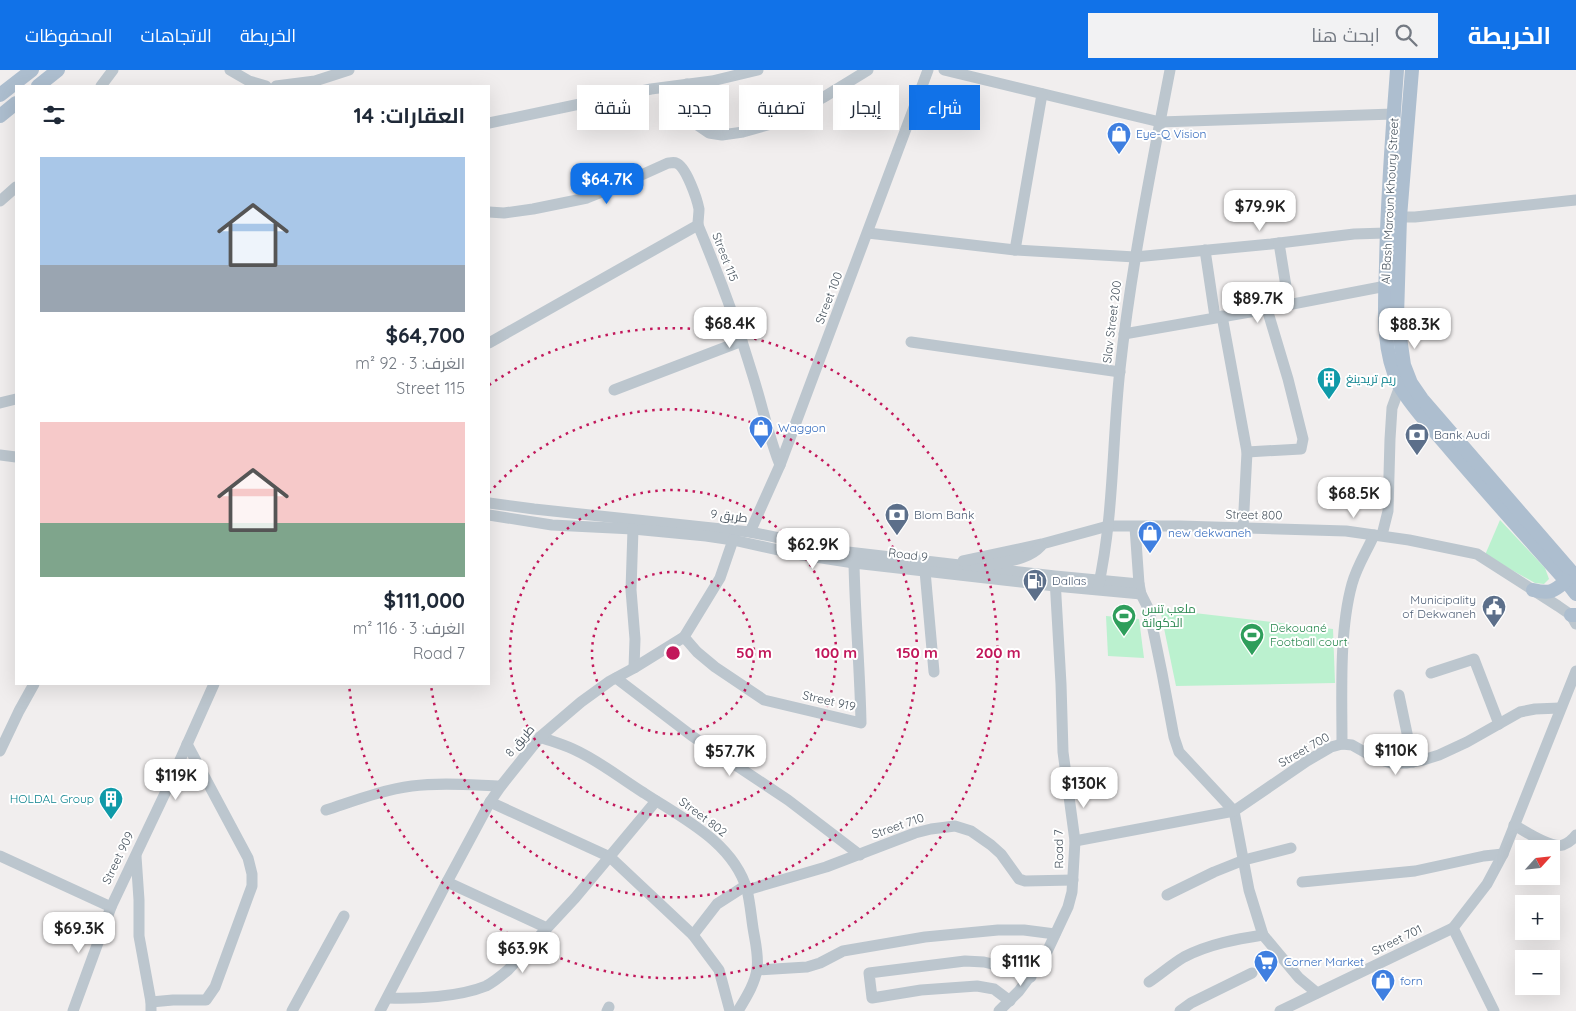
<!DOCTYPE html>
<html lang="ar">
<head>
<meta charset="utf-8">
<style>
  body { margin:0; font-family:Quicksand,Cairo,sans-serif; background:#f2f2f3; color:#1f2937; direction:rtl; height:100vh; display:flex; flex-direction:column; font-size:19px; white-space:nowrap }
  * { box-sizing:border-box; margin:0 }
  p { font-size:16px; color:#747a83 }
  .icon { flex:none; width:28px; height:28px; fill:none; stroke:currentColor; stroke-width:2; stroke-linecap:round; stroke-linejoin:round }
  .map { position:relative; flex:1; overflow:hidden; direction:ltr }
  .sheet { position:absolute; left:15px; top:15px; width:475px; height:600px; display:flex; flex-direction:column; background:#fff; border-radius:0px; box-shadow:0 5px 20px #0002; direction:rtl }
  .sheet>* { flex:none }
  .top-card { position:absolute; left:505px; top:15px; width:475px; height:45px; direction:rtl; display:flex; gap:10px }
  .needle { width:32px; rotate:63deg }
  .buttons { position:absolute; left:1515px; top:770px; display:grid; gap:10px }
  .buttons a { display:grid; place-items:center; width:45px; height:45px; border-radius:0px; background:#fff; box-shadow:0 5px 20px #0002; font-size:25px }
  .price { position:absolute; translate:-50% -42px; padding:0 11px; border-radius:10px; background:#fff; color:#222; font-size:16px; line-height:32px; filter:drop-shadow(0 1px 2px #0008) }
  .price::after { content:''; position:absolute; left:50%; top:30px; width:15px; height:11px; margin-left:-8px; background:inherit; clip-path:polygon(0 0,100% 0,50% 100%) }
  .price.current { background:#1172e8; color:#fff }
  ul { padding:0; list-style:none }
  li { display:grid; align-content:center; gap:10px; height:265px; padding:0 25px }
  li span { display:grid; place-items:center; height:155px; border-radius:0px; color:#555 }
  li>.icon { margin-inline-start:auto }
  span .icon { width:90px; height:90px; fill:#fffc; stroke-width:1 }
  li b { font-size:21px }
  h2 { display:flex; justify-content:space-between; align-items:center; height:60px; padding:0 25px; font-size:21px }
  .chip { padding:0 18px; border-radius:0px; background:#fff; box-shadow:0 5px 20px #0002; font-size:18px; line-height:45px }
  .chip.current { background:#1172e8; color:#fff }
  header { display:flex; align-items:center; gap:30px; box-sizing:border-box; height:70px; padding:0 25px; background:#1172e8; color:#fff }
  header strong { font-size:24px }
  nav { display:flex; gap:28px; margin-inline-start:auto; font-size:18px }
  .search { width:350px; height:45px; background:#f2f2f3; display:flex; align-items:center; gap:12px; box-sizing:border-box; padding:0 18px; border-radius:0px; color:#747a83; font-size:19px }
  .map>svg:first-child { display:block }
  .green { fill:#bbf1cf }
  .lines { fill:none; stroke-linecap:round; stroke-linejoin:round }
  .minor { stroke:#bcc6ce; stroke-width:11 }
  .major { stroke:#adbecf; stroke-width:14 }
  .ring { fill:none; stroke:#c2185b; stroke-width:2.5; stroke-dasharray:2.5 5 }
  .labels { text-anchor:middle; stroke-width:4; stroke-linejoin:round; paint-order:stroke }
  .shop-label { font-size:12px; fill:#366cbe; stroke:#fff; text-anchor:start }
  .street-label { font-size:12px; fill:#46525d; stroke:#fff }
  .culture-label { font-size:12px; fill:#0d838f; stroke:#fff; text-anchor:start }
  .service-label { font-size:12px; fill:#4e5e75; stroke:#fff; text-anchor:start }
  .leisure-label { font-size:12px; fill:#27864d; stroke:#fff; text-anchor:start }
  .centre { fill:#c2185b; stroke:#fff; stroke-width:2.5 }
  .ring-label { font-size:15px; text-anchor:middle; font-weight:bold; fill:#c2185b; stroke:#fff; stroke-width:4; stroke-linejoin:round; paint-order:stroke }
</style>
</head>
<body>
<header>
<strong>الخريطة</strong>
<div class="search"><svg class="icon" aria-label="search" viewBox="0 0 24 24"><circle cx="10" cy="10" r="6"/><path d="M15 15l6 6"/></svg>ابحث هنا</div>
<nav><a>الخريطة</a><a>الاتجاهات</a><a>المحفوظات</a></nav>
</header>
<div class="map">
<svg width="1576" height="941" viewBox="0 0 1576 941">
  <rect width="100%" height="100%" fill="#f1eeee"/>
  <g class="green">
    <path d="M 1500,450 L 1545,498 L 1549,509 L 1544,514 L 1535,513 L 1485,485 Z"/>
    <path d="M 1160,539 L 1333,559 L 1335,613 L 1176,616 Z"/>
    <path d="M 1106,546 L 1139,549 L 1144,588 L 1108,586 Z"/>
  </g>
  <g class="lines">
    <g class="minor">
      <path d="M 230,0 L 249,11 L 266,16"/>
      <path d="M 944,0 L 1160,52 L 1393,44"/>
      <path d="M 687,14 L 686,41 L 690,50 L 709,63 L 722,65 L 743,62 L 771,54 L 824,27 L 868,0"/>
      <path d="M 101,16 L 113,0"/>
      <path d="M 276,16 L 315,11 L 349,0"/>
      <path d="M 489,53 L 651,19 L 712,11 L 758,0"/>
      <path d="M 0,131 L 16,117"/>
      <path d="M 489,142 L 504,143 L 533,139 L 587,128 L 617,116 L 668,93 C 671,93 674,92 676,93 C 686,96 697,129 699,139 C 699,144 698,149 698,155 C 718,203 737,253 752,303 C 762,334 768,365 780,395"/>
      <path d="M 1400,147 L 1415,147 L 1576,130"/>
      <path d="M 868,163 L 1015,180 L 1135,187 L 1271,174 L 1354,164 L 1386,163"/>
      <path d="M 1279,173 L 1289,235"/>
      <path d="M 1015,180 L 1042,24"/>
      <path d="M 1205,180 L 1215,247"/>
      <path d="M 1222,246 L 1247,382 L 1243,459"/>
      <path d="M 1124,264 L 1267,239 L 1386,216"/>
      <path d="M 911,272 L 1120,302"/>
      <path d="M 489,273 L 698,155"/>
      <path d="M 614,320 L 742,271"/>
      <path d="M 0,333 L 16,329"/>
      <path d="M 1247,382 L 1301,379 L 1303,369 L 1288,309 L 1267,239"/>
      <path d="M 0,385 L 16,387"/>
      <path d="M 489,433 L 534,439 L 750,462 L 848,482 L 1055,506 L 1139,514 L 1141,524 L 1149,540 L 1162,603 L 1174,667 L 1179,682 L 1234,741 L 1249,820 L 1263,865 L 1299,908 L 1317,923"/>
      <path d="M 489,445 L 552,455 L 633,459 L 706,466 L 733,470 L 796,484 L 854,493 L 1055,516 L 1141,524"/>
      <path d="M 1135,457 L 1139,514"/>
      <path d="M 633,459 L 631,520 L 635,569 L 634,598"/>
      <path d="M 750,462 L 780,395 L 928,0"/>
      <path d="M 1382,465 L 1388,441 L 1390,369 L 1392,338 L 1400,316"/>
      <path d="M 963,491 L 1042,474 L 1108,456 L 1180,456 L 1346,461 L 1409,470 L 1477,484 L 1558,536 L 1571,545 L 1576,554"/>
      <path d="M 990,495 C 1008,491 1028,490 1041,476"/>
      <path d="M 925,501 L 934,602"/>
      <path d="M 1098,518 C 1114,446 1112,372 1120,299 C 1131,198 1151,99 1170,0"/>
      <path d="M 684,567 L 697,582 L 715,597 L 764,630 L 861,653 C 860,599 855,546 854,493"/>
      <path d="M 1431,603 L 1474,589 L 1499,654"/>
      <path d="M 616,608 L 692,666 L 788,730 L 860,785"/>
      <path d="M 1399,625 L 1413,692"/>
      <path d="M 540,667 C 551,671 562,674 573,679 C 598,690 620,708 644,723 C 682,748 733,772 747,820 C 750,832 751,845 753,858 C 755,871 759,886 757,899 C 755,914 745,929 738,941"/>
      <path d="M 1342,674 C 1342,624 1339,561 1352,514 C 1357,496 1367,481 1374,465"/>
      <path d="M 0,681 L 19,641 L 34,614"/>
      <path d="M 490,732 L 610,787 L 693,865 L 719,900 L 730,941"/>
      <path d="M 326,740 C 354,731 382,720 412,716 C 441,712 472,715 501,716"/>
      <path d="M 1514,755 C 1525,761 1550,779 1563,775 C 1568,773 1573,769 1576,765"/>
      <path d="M 1075,771 L 1234,741 L 1307,691 L 1331,677 L 1342,674 L 1352,675 L 1375,688 L 1391,693 L 1406,693 L 1423,690 L 1439,685 L 1467,672 L 1520,642 L 1535,639 L 1560,638"/>
      <path d="M 0,786 L 111,837"/>
      <path d="M 136,786 L 139,830 L 139,866 L 151,932 L 151,941"/>
      <path d="M 447,812 L 547,858"/>
      <path d="M 1302,812 L 1415,801 L 1484,786 L 1503,784"/>
      <path d="M 747,820 L 826,797 L 915,763 L 931,759 L 955,756 L 971,761 L 991,775 L 1001,784 L 1019,809 L 1025,811 L 1073,810"/>
      <path d="M 1167,825 L 1214,802 L 1244,790 L 1291,778"/>
      <path d="M 1453,858 L 1494,941"/>
      <path d="M 693,865 L 717,834 L 745,816"/>
      <path d="M 757,900 L 807,897 L 820,893 L 843,881 L 925,867 L 998,860 L 1024,860 L 1055,864"/>
      <path d="M 1149,912 C 1161,904 1172,894 1184,887 C 1209,874 1237,869 1263,865"/>
      <path d="M 388,928 C 416,929 459,927 486,916 C 494,912 501,906 508,900 L 575,828 L 656,731"/>
      <path d="M 1010,931 L 994,919 L 977,916 L 921,920 L 872,928 L 869,903 L 965,891 L 984,892 L 1000,896 L 1031,907"/>
      <path d="M 151,932 L 173,930 L 206,930 L 215,917 L 252,816 L 252,804 L 248,788 L 187,674"/>
      <path d="M 73,941 L 111,837 L 168,717 L 214,614"/>
      <path d="M 292,941 L 344,846"/>
      <path d="M 380,941 L 447,812 L 490,732 L 501,716 L 540,667 L 581,632 L 610,611 L 634,598 L 684,567 L 720,508 L 733,470"/>
      <path d="M 607,941 L 609,937"/>
      <path d="M 999,941 L 1019,921 L 1045,886 L 1068,837 L 1072,822 L 1075,771 L 1063,682 L 1061,614 L 1055,509"/>
      <path d="M 1180,941 L 1191,933 L 1252,903"/>
      <path d="M 1280,941 L 1453,858 L 1487,814 L 1503,784 L 1576,601"/>
    </g>
    <g class="major">
      <path d="M 1397,0 C 1392,65 1387,131 1386,196 C 1385,235 1381,279 1399,315 C 1412,338 1432,358 1448,377 C 1487,423 1527,467 1566,511 L 1576,524"/>
      <path d="M 1412,0 L 1400,147 L 1397,247 L 1404,295 L 1411,313 L 1422,329 L 1576,507"/>
      <path d="M 38,16 L 58,0"/>
      <path d="M 0,25 L 32,0"/>
      <path d="M 0,46 L 16,33"/>
      <path d="M 1533,520 C 1550,524 1553,522 1566,511"/>
      <path d="M 1571,545 L 1576,545"/>
    </g>
  </g>
  <g class="ring">
    <circle cx="673" cy="583" r="81"/>
    <circle cx="673" cy="583" r="163"/>
    <path d="M489 423A244 244 0 1 1 431 615"/>
    <path d="M489 315A325 325 0 1 1 349 614"/>
  </g>
  <defs>
    <symbol id="shop-pin" viewBox="-11 -11 22 30"><path d="M0 17L-7.5 6A9.5 9.5 0 1 1 7.5 6Z" fill="#3f7fe0" stroke="#fff"/><path d="M-5-2.5h2.3a2.7 3.5 0 0 1 5.4 0H5L5.5 6h-11ZM-1.5-2.5h3a1.5 2.3 0 0 0-3 0Z" fill="#fff"/></symbol>
    <symbol id="building-pin" viewBox="-11 -11 22 30"><path d="M0 17L-7.5 6A9.5 9.5 0 1 1 7.5 6Z" fill="#0f9aa8" stroke="#fff"/><path d="M-4-6H4V6H1V3H-1V6H-4ZM-2.5-4.3h1.7v1.8h-1.7ZM.8-4.3h1.7v1.8H.8ZM-2.5-1h1.7V.8h-1.7ZM.8-1h1.7V.8H.8Z" fill="#fff"/></symbol>
    <symbol id="bank-pin" viewBox="-11 -11 22 30"><path d="M0 17L-7.5 6A9.5 9.5 0 1 1 7.5 6Z" fill="#5c6f8a" stroke="#fff"/><path d="M-6-4H6V4H-6ZM0-2.3a2.3 2.3 0 1 0 0 4.6a2.3 2.3 0 1 0 0-4.6Z" fill="#fff"/></symbol>
    <symbol id="fuel-pin" viewBox="-11 -11 22 30"><path d="M0 17L-7.5 6A9.5 9.5 0 1 1 7.5 6Z" fill="#5c6f8a" stroke="#fff"/><path d="M-5.5-6h7V0h2V4h1.3V-2.5L3-4.5l.8-.8L6-3V5H2.5V1h-1V6h-7ZM-4.2-4.7v3.2H.2V-4.7Z" fill="#fff"/></symbol>
    <symbol id="civic-pin" viewBox="-11 -11 22 30"><path d="M0 17L-7.5 6A9.5 9.5 0 1 1 7.5 6Z" fill="#5c6f8a" stroke="#fff"/><path d="M-.6-6.5H3V-4.5H.6V-3L4-1V1h2V6H-6V1h2V-1L-.6-3ZM-1.2 2.5V6h2.4V2.5Z" fill="#fff"/></symbol>
    <symbol id="stadium-pin" viewBox="-11 -11 22 30"><path d="M0 17L-7.5 6A9.5 9.5 0 1 1 7.5 6Z" fill="#2e9e5b" stroke="#fff"/><path d="M0-5a6.5 5 0 1 0 0 10a6.5 5 0 1 0 0-10ZM-3.5-1.8h7v3.6h-7Z" fill="#fff"/></symbol>
    <symbol id="supermarket-pin" viewBox="-11 -11 22 30"><path d="M0 17L-7.5 6A9.5 9.5 0 1 1 7.5 6Z" fill="#3f7fe0" stroke="#fff"/><path d="M-6-5.5h2.5l.6 2H6L4.5 2H-2.5L-4.4-4H-6ZM-1.5 3.2a1.3 1.3 0 1 0 .1 0ZM3 3.2a1.3 1.3 0 1 0 .1 0Z" fill="#fff"/></symbol>
  </defs>
  <g fill-rule="evenodd">
    <use href="#shop-pin" x="1105" y="50" width="28" height="38"/>
    <use href="#building-pin" x="1315" y="295" width="28" height="38"/>
    <use href="#shop-pin" x="747" y="344" width="28" height="38"/>
    <use href="#bank-pin" x="1403" y="351" width="28" height="38"/>
    <use href="#bank-pin" x="883" y="431" width="28" height="38"/>
    <use href="#shop-pin" x="1136" y="449" width="28" height="38"/>
    <use href="#fuel-pin" x="1021" y="497" width="28" height="38"/>
    <use href="#civic-pin" x="1480" y="523" width="28" height="38"/>
    <use href="#stadium-pin" x="1110" y="532" width="28" height="38"/>
    <use href="#stadium-pin" x="1238" y="551" width="28" height="38"/>
    <use href="#building-pin" x="97" y="715" width="28" height="38"/>
    <use href="#supermarket-pin" x="1252" y="878" width="28" height="38"/>
    <use href="#shop-pin" x="1369" y="897" width="28" height="38"/>
  </g>
  <g class="labels">
    <g class="shop-label">
      <text x="1136" y="68">Eye-Q Vision</text>
      <text x="778" y="362">Waggon</text>
      <text x="1168" y="467">new dekwaneh</text>
      <text x="1284" y="896">Corner Market</text>
      <text x="1400" y="915">forn</text>
    </g>
    <g class="street-label">
      <text transform="translate(1390 131) rotate(-87)" y="4">Al Bash Maroun Khoury Street</text>
      <text transform="translate(725 187) rotate(69)" y="4">Street 115</text>
      <text transform="translate(829 228) rotate(-69)" y="4">Street 100</text>
      <text transform="translate(1112 252) rotate(-83)" y="4">Slav Street 200</text>
      <text transform="translate(1254 445) rotate(1)" y="4">Street 800</text>
      <text transform="translate(729 446) rotate(7)" y="4">9 طريق</text>
      <text transform="translate(908 485) rotate(7)" y="4">Road 9</text>
      <text transform="translate(829 631) rotate(13)" y="4">Street 919</text>
      <text transform="translate(520 671) rotate(-49)" y="4">طريق 8</text>
      <text transform="translate(1304 680) rotate(-30)" y="4">Street 700</text>
      <text transform="translate(703 747) rotate(37)" y="4">Street 802</text>
      <text transform="translate(898 756) rotate(-19)" y="4">Street 710</text>
      <text transform="translate(1059 779) rotate(-91)" y="4">Road 7</text>
      <text transform="translate(118 788) rotate(-64)" y="4">Street 909</text>
      <text transform="translate(1397 870) rotate(-26)" y="4">Street 701</text>
    </g>
    <g class="culture-label">
      <text x="1346" y="313">ريم تريدينغ</text>
      <text x="94" y="733" text-anchor="end">HOLDAL Group</text>
    </g>
    <g class="service-label">
      <text x="1434" y="369">Bank Audi</text>
      <text x="914" y="449">Blom Bank</text>
      <text x="1052" y="515">Dallas</text>
      <text x="1476" y="534" text-anchor="end">Municipality<tspan x="1476" dy="14">of Dekwaneh</tspan></text>
    </g>
    <g class="leisure-label">
      <text x="1142" y="543">ملعب تنس<tspan x="1142" dy="14">الدكوانة</tspan></text>
      <text x="1270" y="562">Dekouané<tspan x="1270" dy="14">Football court</tspan></text>
    </g>
  </g>
  <circle cx="673" cy="583" r="8" class="centre"/>
  <g class="ring-label">
    <text x="754" y="588">50 m</text>
    <text x="836" y="588">100 m</text>
    <text x="917" y="588">150 m</text>
    <text x="998" y="588">200 m</text>
  </g>
</svg>
<div class="buttons">
<a><svg class="needle" viewBox="-14 -14 28 28"><path d="M0-13l5 13h-10z" fill="#e53935"/><path d="M0 13l5-13h-10z" fill="#747a83"/></svg></a>
<a>+</a>
<a>−</a>
</div>
<b class="price current" style="left:607px;top:135px">$64.7K</b>
<b class="price" style="left:1260px;top:162px">$79.9K</b>
<b class="price" style="left:1258px;top:254px">$89.7K</b>
<b class="price" style="left:730px;top:279px">$68.4K</b>
<b class="price" style="left:1415px;top:280px">$88.3K</b>
<b class="price" style="left:1354px;top:449px">$68.5K</b>
<b class="price" style="left:813px;top:500px">$62.9K</b>
<b class="price" style="left:1396px;top:706px">$110K</b>
<b class="price" style="left:730px;top:707px">$57.7K</b>
<b class="price" style="left:176px;top:731px">$119K</b>
<b class="price" style="left:1084px;top:739px">$130K</b>
<b class="price" style="left:79px;top:884px">$69.3K</b>
<b class="price" style="left:523px;top:904px">$63.9K</b>
<b class="price" style="left:1021px;top:917px">$111K</b>
<div class="top-card">
<a class="chip current">شراء</a>
<a class="chip">إيجار</a>
<a class="chip">تصفية</a>
<a class="chip">جديد</a>
<a class="chip">شقة</a>
</div>
<section class="sheet">
<h2>العقارات: 14<svg class="icon" aria-label="filters" viewBox="0 0 24 24"><path d="M4 7h16M4 17h16"/><circle cx="9" cy="7" r="2"/><circle cx="15" cy="17" r="2"/></svg></h2>
<ul>
<li><span style="background:linear-gradient(#a9c7e8 70%,#9aa5b1 0)"><svg class="icon" aria-label="home" viewBox="0 0 24 24"><path d="M3 11l9-7 9 7M6 9v11h12V9"/></svg></span><div><b>$64,700</b><p>الغرف: 3 · 92 m²</p><p>Street 115</p></div></li>
<li><span style="background:linear-gradient(#f6c9c9 65%,#7fa58c 0)"><svg class="icon" aria-label="home" viewBox="0 0 24 24"><path d="M3 11l9-7 9 7M6 9v11h12V9"/></svg></span><div><b>$111,000</b><p>الغرف: 3 · 116 m²</p><p>Road 7</p></div></li>
</ul>
</section>
</div>
</body>
</html>
